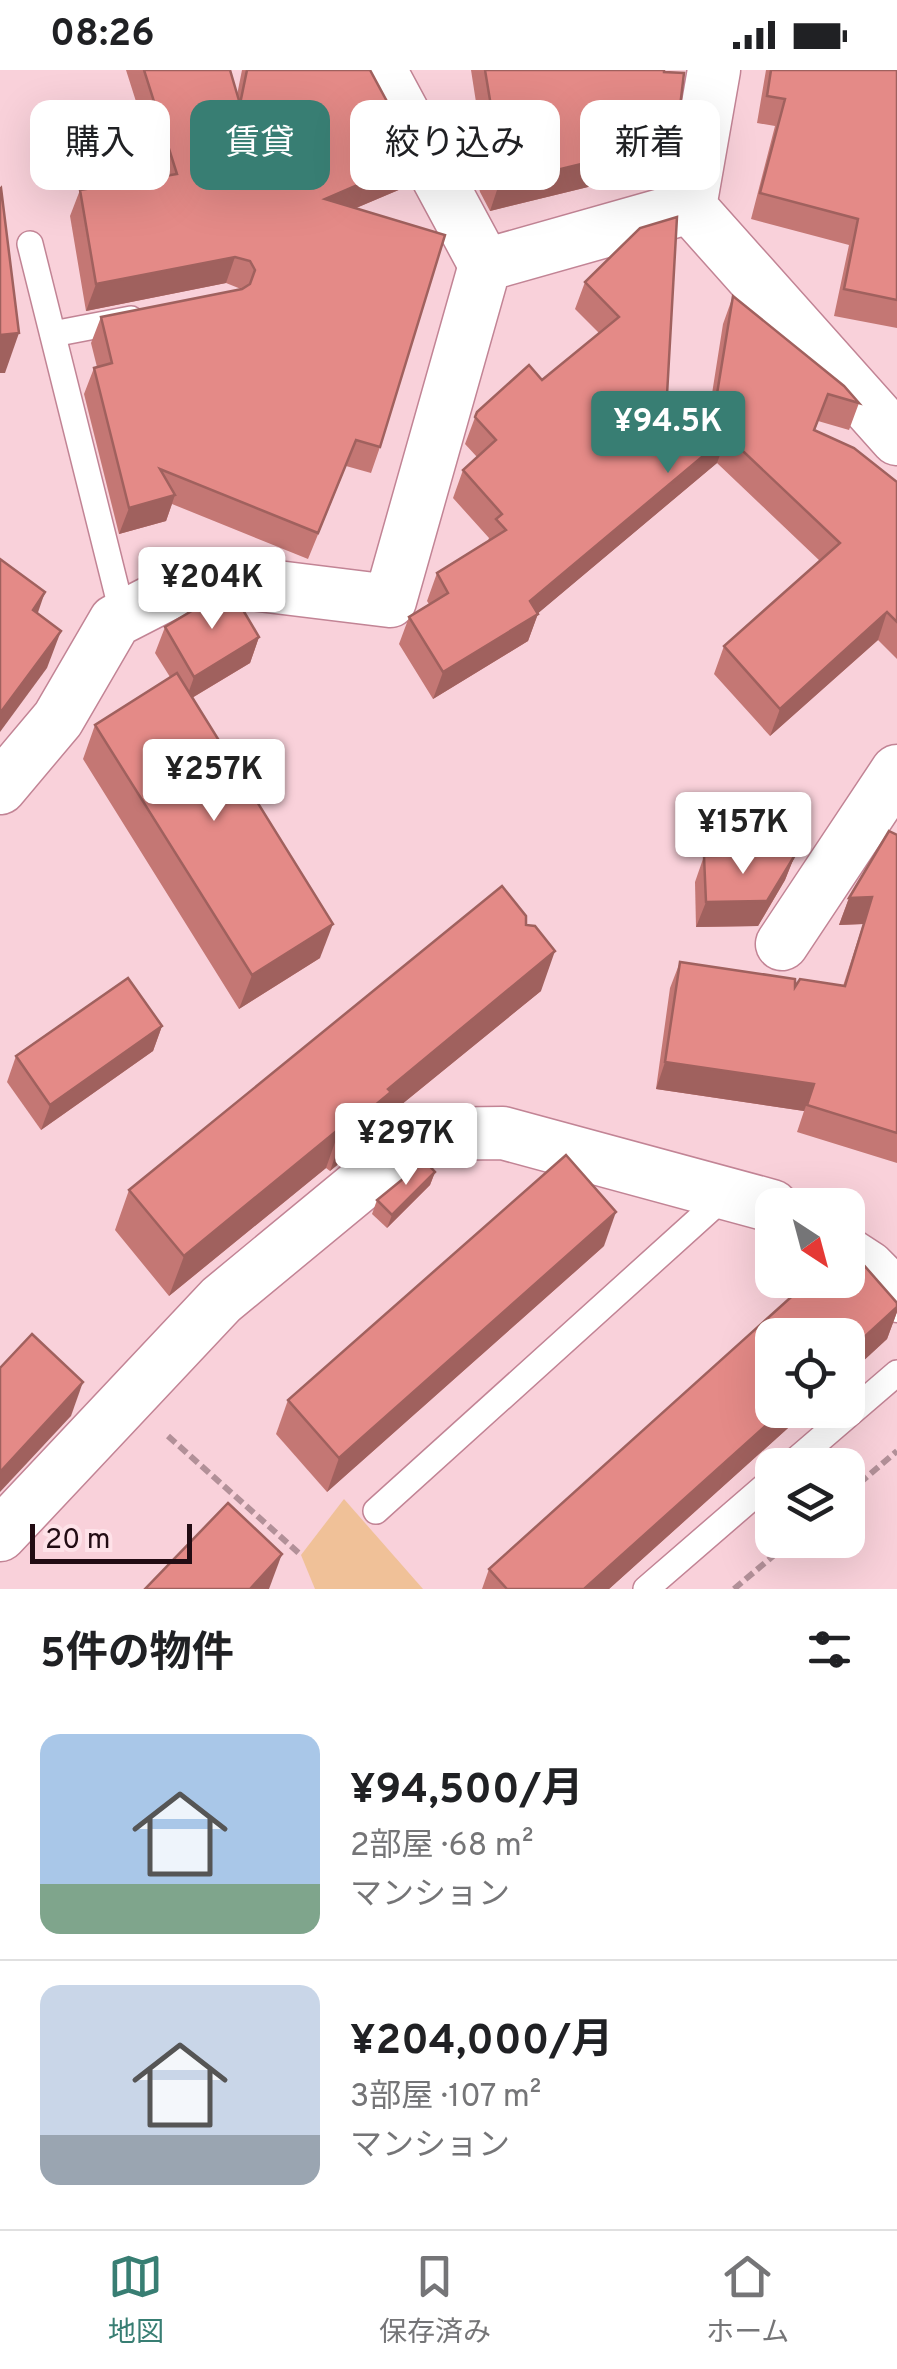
<!DOCTYPE html>
<html lang="ja">
<head>
<meta charset="utf-8">
<style>
  body { margin:0; font-family:Overpass,"Noto Sans JP",sans-serif; background:#f2f2f2; color:#202124; height:100vh; display:flex; flex-direction:column; font-size:38px; white-space:nowrap }
  * { box-sizing:border-box; margin:0 }
  p { font-size:32px; color:#757577 }
  .icon { flex:none; width:55px; height:55px; fill:none; stroke:currentColor; stroke-width:2; stroke-linecap:round; stroke-linejoin:round }
  .map { position:relative; height:1519px; overflow:hidden }
  .drawer { display:flex; flex-direction:column; background:#fff; flex:1 }
  .drawer>* { flex:none }
  .guide { position:absolute; left:30px; top:30px; width:838px; height:90px; display:flex; gap:20px }
  .needle { width:65px; rotate:144deg }
  .buttons { position:absolute; left:755px; top:1118px; display:grid; gap:20px }
  .buttons a { display:grid; place-items:center; width:110px; height:110px; border-radius:20px; background:#fff; box-shadow:0 10px 40px #0002; font-size:50px }
  .scale { position:absolute; left:30px; bottom:25px; width:162px; box-sizing:border-box; padding-left:10px; border:5px solid #220c13; border-top:0; font-size:28px; line-height:35px; white-space:nowrap; color:#220c13; -webkit-text-stroke:8px #fee2e8; paint-order:stroke }
  .price { position:absolute; translate:-50% -85px; padding:0 22px; border-radius:10px; background:#fff; color:#222; font-size:32px; line-height:65px; filter:drop-shadow(0 2px 5px #0008) }
  .price::after { content:''; position:absolute; left:50%; top:60px; width:30px; height:22px; margin-left:-15px; background:inherit; clip-path:polygon(0 0,100% 0,50% 100%) }
  .price.on { background:#387e73; color:#fff }
  ul { padding:0; list-style:none }
  li { display:flex; align-items:center; gap:30px; height:250px; padding:0 40px }
  li+li { border-top:2px solid #e0e0e0 }
  li span { display:grid; place-items:center; flex:none; width:280px; height:200px; border-radius:20px; color:#555 }
  li>.icon { margin-inline-start:auto }
  span .icon { width:120px; height:120px; fill:#fffc; stroke-width:1 }
  li b { font-size:42px }
  h2 { display:flex; justify-content:space-between; align-items:center; height:120px; padding:0 40px; font-size:42px }
  .pill { padding:0 35px; border-radius:20px; background:#fff; box-shadow:0 10px 40px #0002; font-size:35px; line-height:90px }
  .pill.on { background:#387e73; color:#fff }
  .status { display:flex; justify-content:space-between; align-items:center; height:70px; padding:0 50px; background:#fff; direction:ltr }
  .status svg { height:28px; fill:currentColor }
  .dock { display:flex; justify-content:space-around; align-items:center; height:140px; border-top:2px solid #e0e0e0; background:#fff; font-size:28px; color:#757577 }
  .dock a { display:grid; justify-items:center; gap:5px }
  .dock .on { color:#387e73 }
  .map>svg:first-child { display:block }
  .green { fill:#f0c198 }
  .lines { fill:none; stroke-linecap:round; stroke-linejoin:round }
  .service-casing { stroke:#c28495; stroke-width:28 }
  .minor-casing { stroke:#c28495; stroke-width:55 }
  .path { stroke:#b29098; stroke-width:6; stroke-dasharray:10 5; stroke-linecap:butt }
  .service { stroke:#fff; stroke-width:25 }
  .minor { stroke:#fff; stroke-width:52 }
  .wall { fill:#c47774 }
  .shaded-wall { fill:#a0615e }
  .building { fill:#e48a87; stroke:#a0615e; stroke-width:2.5 }
</style>
</head>
<body>
<div class="status"><b>08:26</b><svg viewBox="0 0 49 12"><path d="M0 12V9h3v3zM5 12V6h3v6zM10 12V3h3v9zM15 12V0h3v12zM26 1h20v11H26zM47 4h2v5h-2z"/></svg></div>
<div class="map">
<svg width="897" height="1519" viewBox="0 0 897 1519">
  <rect width="100%" height="100%" fill="#f9d1da"/>
  <path class="green" d="M 344,1429 L 423,1519 L 315,1519 L 301,1485 Z"/>
  <g class="lines">
    <defs>
      <g id="service">
        <path d="M 30,174 L 123,546"/>
        <path d="M 53,264 L 131,249"/>
        <path d="M 790,1395 L 897,1303"/>
        <path d="M 376,1441 L 727,1124"/>
        <path d="M 646,1519 L 772,1410"/>
      </g>
      <g id="minor">
        <path d="M 380,0 L 485,195"/>
        <path d="M 714,0 L 690,137 L 897,369"/>
        <path d="M 0,718 L 58,649 L 115,551 L 185,515 L 244,513 L 390,531 L 485,195 L 690,137"/>
        <path d="M 782,874 L 897,701"/>
        <path d="M 848,1184 L 868,1197 L 897,1226"/>
        <path d="M 0,1465 L 221,1230 L 422,1064 L 503,1063 L 772,1136"/>
      </g>
    </defs>
    <use href="#service" class="service-casing"/>
    <use href="#minor" class="minor-casing"/>
    <g class="path">
      <path d="M 168,1366 L 301,1485"/>
      <path d="M 848,1423 L 897,1381"/>
      <path d="M 734,1519 L 792,1470"/>
    </g>
    <use href="#service" class="service"/>
    <use href="#minor" class="minor"/>
  </g>
  <g class="wall">
    <path d="M 126,0 L 230,0 L 237,25 L 242,0 L 370,0 L 408,116 L 356,138 L 380,377 L 371,403 L 346,396 L 308,489 L 172,434 L 166,451 L 119,464 L 84,324 L 94,298 L 97,297 L 91,273 L 101,247 L 241,219 L 226,213 L 86,241 L 70,146 L 80,120 L 160,107 Z"/>
    <path d="M 471,0 L 664,0 L 666,98 L 490,141 L 480,122 L 467,72 L 476,46 L 478,45 Z"/>
    <path d="M 766,0 L 897,0 L 897,258 L 834,246 L 849,175 L 751,149 L 775,56 L 757,53 Z"/>
    <path d="M 640,158 L 667,325 L 711,330 L 723,254 L 733,226 L 859,333 L 849,360 L 818,351 L 815,360 L 897,412 L 897,589 L 878,570 L 770,666 L 714,604 L 724,576 L 820,491 L 717,393 L 538,543 L 528,571 L 433,629 L 399,574 L 409,547 L 429,534 L 427,531 L 437,503 L 488,471 L 489,468 L 453,428 L 463,400 L 477,387 L 465,374 L 477,342 L 542,310 L 599,263 L 575,239 L 585,212 Z"/>
    <path d="M 165,557 L 259,567 L 250,593 L 192,628 L 320,888 L 239,939 L 83,689 L 95,655 L 170,607 L 155,583 Z"/>
    <path d="M 897,765 L 897,1093 L 797,1062 L 804,1041 L 656,1019 L 670,918 L 680,892 L 795,917 L 843,916 L 863,854 L 839,855 L 849,828 Z"/>
    <path d="M 795,785 L 785,810 L 758,856 L 696,857 L 695,812 L 704,786 Z"/>
    <path d="M 526,855 L 541,921 L 380,1052 L 377,1062 L 330,1101 L 326,1098 L 169,1226 L 115,1160 L 129,1120 Z"/>
    <path d="M 162,956 L 153,981 L 41,1060 L 7,1012 L 16,986 Z"/>
    <path d="M 435,1102 L 430,1115 L 387,1158 L 372,1144 L 377,1130 Z"/>
    <path d="M 604,1176 L 327,1422 L 276,1364 L 288,1330 Z"/>
    <path d="M 897,1233 L 897,1242 L 887,1269 L 848,1305 L 848,1265 L 772,1340 L 808,1340 L 609,1519 L 482,1519 L 489,1499 Z"/>
  </g>
  <g class="shaded-wall">
    <path d="M 676,71 L 666,98 L 490,141 L 499,114 Z"/>
    <path d="M 418,89 L 408,116 L 316,155 L 325,129 Z"/>
    <path d="M 235,187 L 226,213 L 86,241 L 96,214 Z"/>
    <path d="M 19,263 L 5,303 L 0,303 L 0,265 Z"/>
    <path d="M 727,366 L 717,393 L 536,545 L 538,544 L 528,571 L 433,629 L 443,602 Z"/>
    <path d="M 175,425 L 166,451 L 119,464 L 129,438 Z"/>
    <path d="M 45,522 L 32,560 L 33,540 Z"/>
    <path d="M 887,542 L 878,570 L 770,666 L 780,639 Z"/>
    <path d="M 61,561 L 47,598 L 0,662 L 0,643 Z"/>
    <path d="M 259,567 L 250,593 L 185,632 L 194,607 Z"/>
    <path d="M 795,785 L 785,810 L 758,856 L 696,857 L 706,832 Z"/>
    <path d="M 872,827 L 863,854 L 839,855 L 849,828 Z"/>
    <path d="M 333,854 L 320,888 L 239,939 L 252,905 Z"/>
    <path d="M 555,881 L 541,921 L 380,1052 L 377,1062 L 330,1101 L 344,1061 L 388,1019 Z"/>
    <path d="M 162,956 L 153,981 L 41,1060 L 50,1035 Z"/>
    <path d="M 665,992 L 814,1014 L 804,1041 L 656,1019 Z"/>
    <path d="M 340,1058 L 326,1098 L 169,1226 L 184,1186 Z"/>
    <path d="M 435,1102 L 430,1115 L 387,1158 L 392,1145 Z"/>
    <path d="M 616,1142 L 604,1176 L 327,1422 L 339,1388 Z"/>
    <path d="M 897,1237 L 897,1242 L 887,1269 L 848,1305 L 848,1282 Z"/>
    <path d="M 83,1312 L 71,1346 L 0,1422 L 0,1402 Z"/>
    <path d="M 783,1340 L 808,1340 L 609,1519 L 584,1519 Z"/>
    <path d="M 282,1484 L 269,1519 L 250,1519 Z"/>
  </g>
  <g class="building">
    <path d="M 144,0 L 230,0 L 240,34 L 247,0 L 370,0 L 418,89 L 325,129 L 445,165 L 380,377 L 356,370 L 318,463 L 160,399 L 175,425 L 129,438 L 94,298 L 112,293 L 101,247 L 242,219 L 250,214 L 255,200 L 250,191 L 235,187 L 96,214 L 80,120 L 177,104 Z"/>
    <path d="M 485,0 L 664,0 L 664,2 L 684,3 L 676,71 L 499,114 L 489,96 L 476,46 L 492,42 Z"/>
    <path d="M 771,0 L 897,0 L 897,230 L 844,219 L 858,149 L 760,123 L 785,29 L 767,26 Z"/>
    <path d="M 1,118 L 19,263 L 0,265 L 0,119 Z"/>
    <path d="M 677,147 L 667,325 L 716,330 L 733,226 L 844,316 L 859,333 L 828,324 L 814,360 L 854,378 L 897,412 L 897,552 L 887,542 L 780,639 L 724,576 L 840,473 L 727,366 L 530,531 L 538,544 L 443,602 L 409,547 L 448,523 L 437,503 L 506,460 L 496,449 L 502,444 L 463,400 L 496,370 L 475,347 L 477,342 L 529,295 L 542,310 L 619,247 L 585,212 L 640,158 Z"/>
    <path d="M 0,489 L 45,522 L 33,540 L 61,561 L 0,643 Z"/>
    <path d="M 230,518 L 259,567 L 194,607 L 165,557 Z"/>
    <path d="M 177,603 L 333,854 L 252,905 L 95,655 Z"/>
    <path d="M 889,761 L 897,765 L 897,1063 L 807,1035 L 814,1014 L 665,992 L 680,892 L 795,909 L 795,917 L 800,909 L 845,916 L 872,827 L 849,828 Z"/>
    <path d="M 795,785 L 767,831 L 706,832 L 704,786 Z"/>
    <path d="M 502,816 L 526,846 L 526,855 L 535,856 L 555,881 L 388,1019 L 391,1022 L 344,1061 L 340,1058 L 184,1186 L 129,1120 Z"/>
    <path d="M 128,908 L 162,956 L 50,1035 L 16,986 Z"/>
    <path d="M 566,1085 L 616,1142 L 339,1388 L 288,1330 Z"/>
    <path d="M 425,1091 L 435,1102 L 392,1145 L 377,1130 Z"/>
    <path d="M 848,1177 L 897,1233 L 897,1237 L 848,1282 L 848,1265 L 772,1265 L 772,1340 L 783,1340 L 584,1519 L 507,1519 L 489,1499 L 810,1210 L 848,1210 Z"/>
    <path d="M 32,1264 L 83,1312 L 0,1402 L 0,1298 Z"/>
    <path d="M 228,1433 L 282,1484 L 250,1519 L 145,1519 Z"/>
  </g>
</svg>
<div class="buttons">
<a><svg class="needle" viewBox="-14 -14 28 28"><path d="M0-13l5 13h-10z" fill="#e53935"/><path d="M0 13l5-13h-10z" fill="#757577"/></svg></a>
<a><svg class="icon" aria-label="locate" viewBox="0 0 24 24"><circle cx="12" cy="12" r="6"/><path d="M12 2v4M12 18v4M2 12h4M18 12h4"/></svg></a>
<a><svg class="icon" aria-label="layers" viewBox="0 0 24 24"><path d="M12 4l9 5-9 5-9-5zM3 14l9 5 9-5"/></svg></a>
</div>
<div class="scale">20 m</div>
<b class="price on" style="left:668px;top:406px">¥94.5K</b>
<b class="price" style="left:212px;top:562px">¥204K</b>
<b class="price" style="left:214px;top:754px">¥257K</b>
<b class="price" style="left:743px;top:807px">¥157K</b>
<b class="price" style="left:406px;top:1118px">¥297K</b>
<div class="guide">
<a class="pill">購入</a>
<a class="pill on">賃貸</a>
<a class="pill">絞り込み</a>
<a class="pill">新着</a>
</div>
</div>
<section class="drawer">
<h2>5件の物件<svg class="icon" aria-label="filters" viewBox="0 0 24 24"><path d="M4 7h16M4 17h16"/><circle cx="9" cy="7" r="2"/><circle cx="15" cy="17" r="2"/></svg></h2>
<ul>
<li><span style="background:linear-gradient(#a9c7e8 75%,#7fa58c 0)"><svg class="icon" aria-label="home" viewBox="0 0 24 24"><path d="M3 11l9-7 9 7M6 9v11h12V9"/></svg></span><div><b>¥94,500/月</b><p>2部屋 · 68 m²</p><p>マンション</p></div></li>
<li><span style="background:linear-gradient(#c9d6e8 75%,#9aa5b1 0)"><svg class="icon" aria-label="home" viewBox="0 0 24 24"><path d="M3 11l9-7 9 7M6 9v11h12V9"/></svg></span><div><b>¥204,000/月</b><p>3部屋 · 107 m²</p><p>マンション</p></div></li>
</ul>
</section>
<nav class="dock">
<a class="on"><svg class="icon" aria-label="map" viewBox="0 0 24 24"><path d="M3 6l6-2 6 2 6-2v14l-6 2-6-2-6 2zM9 4v14M15 6v14"/></svg>地図</a>
<a><svg class="icon" aria-label="saved" viewBox="0 0 24 24"><path d="M7 4h10v16l-5-4-5 4z"/></svg>保存済み</a>
<a><svg class="icon" aria-label="home" viewBox="0 0 24 24"><path d="M3 11l9-7 9 7M6 9v11h12V9"/></svg>ホーム</a>
</nav>
</body>
</html>
